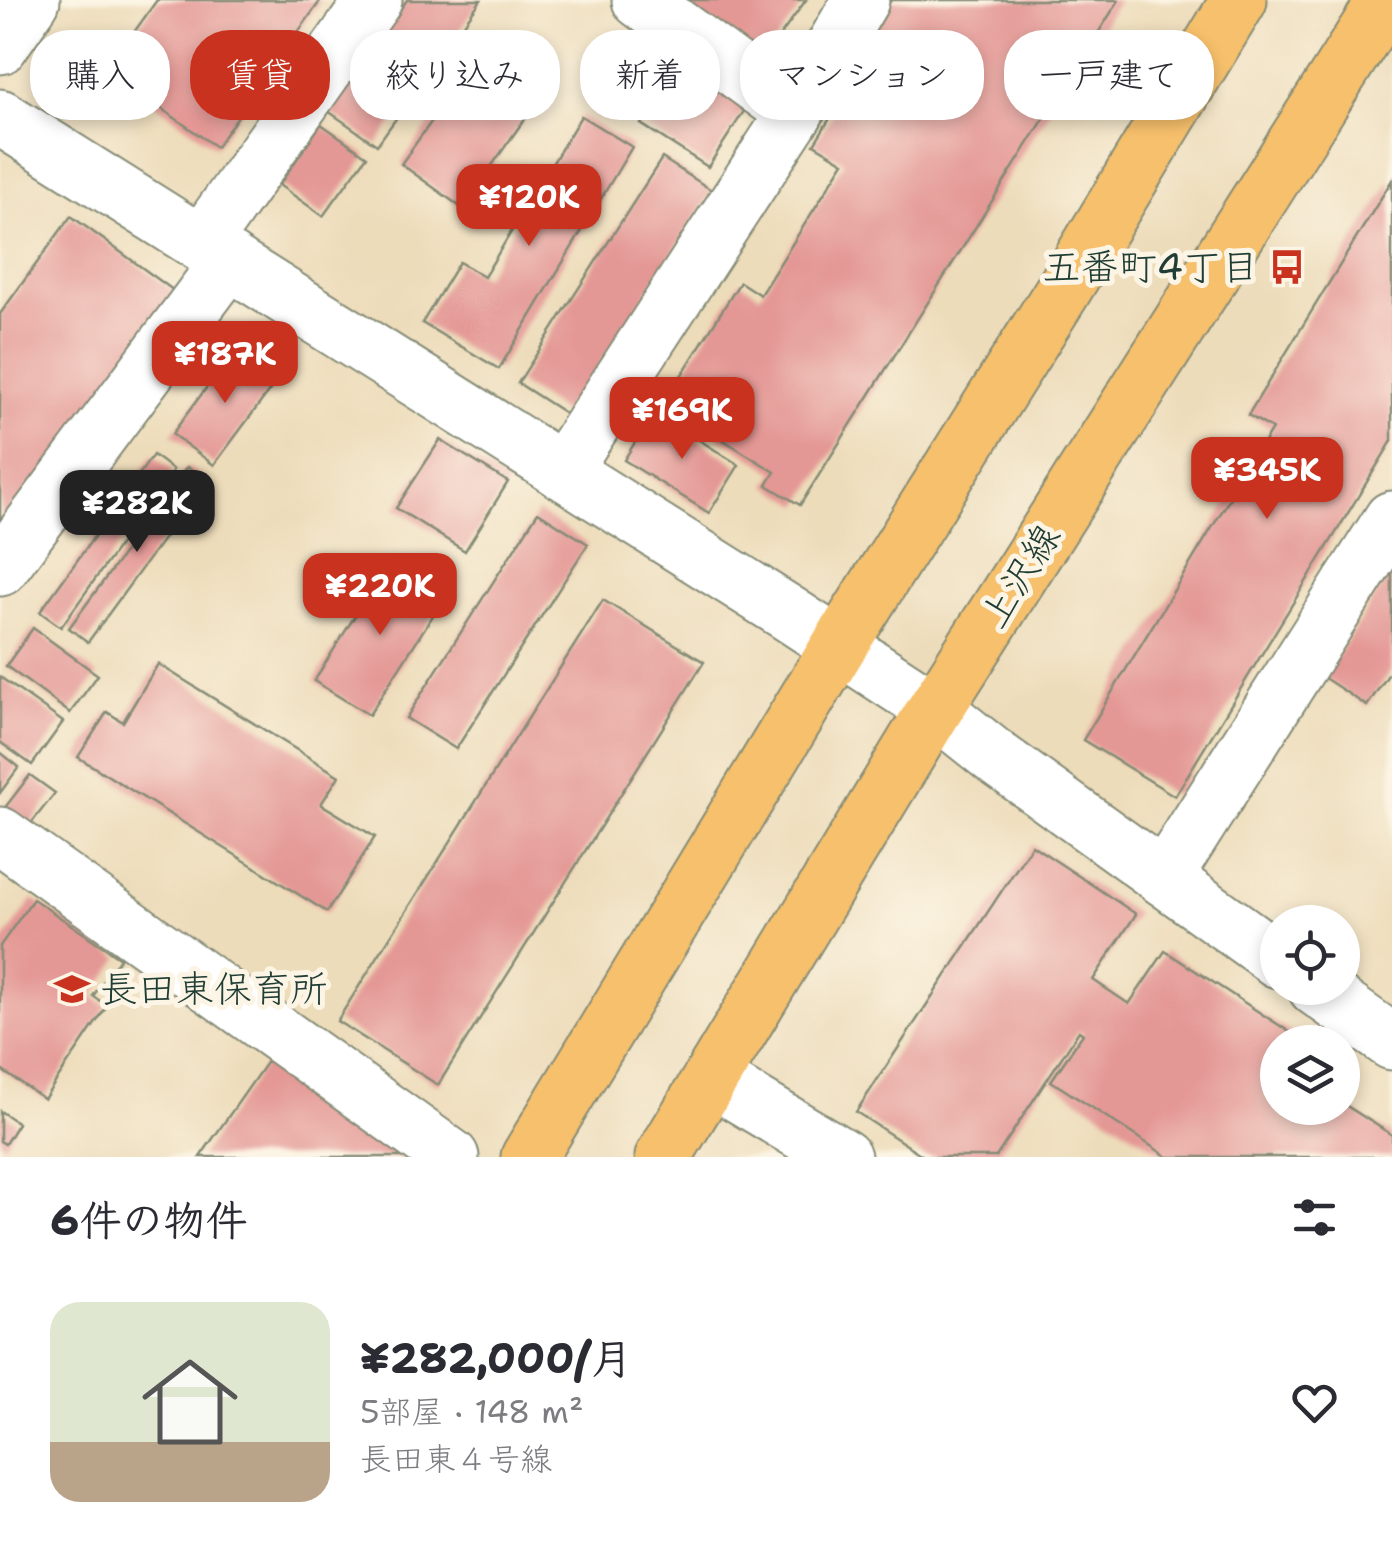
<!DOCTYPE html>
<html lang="ja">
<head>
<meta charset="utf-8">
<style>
  body { margin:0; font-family:"Shantell Sans","Klee One",sans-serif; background:#f2f2f3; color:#2b2b33; height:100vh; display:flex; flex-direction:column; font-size:38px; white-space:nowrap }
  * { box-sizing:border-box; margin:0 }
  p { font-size:32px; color:#7c7c81 }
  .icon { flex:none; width:55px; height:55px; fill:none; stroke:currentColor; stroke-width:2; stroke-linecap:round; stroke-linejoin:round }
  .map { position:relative; height:1157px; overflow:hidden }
  .side { display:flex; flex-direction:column; background:#fff; flex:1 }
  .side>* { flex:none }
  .hud { position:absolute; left:30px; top:30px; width:1332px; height:90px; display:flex; gap:20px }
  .tools { position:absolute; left:1260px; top:905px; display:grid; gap:20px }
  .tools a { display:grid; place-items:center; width:100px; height:100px; border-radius:50%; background:#fff; box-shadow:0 5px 15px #0003; font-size:50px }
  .price { position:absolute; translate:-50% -85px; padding:0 22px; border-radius:20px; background:#c8321e; color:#fff; font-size:32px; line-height:65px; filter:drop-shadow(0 2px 5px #0008) }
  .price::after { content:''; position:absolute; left:50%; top:60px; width:30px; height:22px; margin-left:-15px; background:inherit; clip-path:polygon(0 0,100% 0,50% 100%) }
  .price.on { background:#222; color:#fff }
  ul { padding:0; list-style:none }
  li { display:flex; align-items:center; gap:30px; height:250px; padding:0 50px }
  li+li { border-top:2px solid #e1e1e2 }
  li span { display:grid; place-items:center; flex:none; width:280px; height:200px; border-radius:30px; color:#555 }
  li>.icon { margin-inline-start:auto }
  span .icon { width:120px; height:120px; fill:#fffc; stroke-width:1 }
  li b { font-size:42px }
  h2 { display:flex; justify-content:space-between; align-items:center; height:120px; padding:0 50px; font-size:42px }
  .chip { padding:0 35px; border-radius:40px; background:#fff; box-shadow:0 5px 15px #0003; font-size:35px; line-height:90px }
  .chip.on { background:#c8321e; color:#fff }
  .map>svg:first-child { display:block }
  .building { fill:#e49895 }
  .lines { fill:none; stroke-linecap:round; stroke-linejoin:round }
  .minor-casing { stroke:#868c77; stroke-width:59 }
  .major-casing { stroke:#868c77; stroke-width:59 }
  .minor { stroke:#fff; stroke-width:55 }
  .major { stroke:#f7c06c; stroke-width:55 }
  .labels { text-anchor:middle; stroke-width:10; stroke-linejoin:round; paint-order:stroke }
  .poi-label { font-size:38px; fill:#1f3d34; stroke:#fcf5e5; text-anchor:end }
  .street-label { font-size:38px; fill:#1f3d34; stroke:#fcf5e5 }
</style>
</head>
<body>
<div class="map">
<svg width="1392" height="1157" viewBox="0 0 1392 1157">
  <rect width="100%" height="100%" fill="#fcf5e5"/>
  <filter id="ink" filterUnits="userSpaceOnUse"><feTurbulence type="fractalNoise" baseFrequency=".01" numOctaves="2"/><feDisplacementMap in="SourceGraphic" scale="20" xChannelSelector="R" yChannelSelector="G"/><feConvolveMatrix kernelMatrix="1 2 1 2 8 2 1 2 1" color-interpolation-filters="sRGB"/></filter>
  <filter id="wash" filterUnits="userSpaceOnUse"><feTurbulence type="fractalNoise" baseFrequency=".0048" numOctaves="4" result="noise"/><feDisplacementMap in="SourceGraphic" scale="40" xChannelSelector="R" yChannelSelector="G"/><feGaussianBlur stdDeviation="2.25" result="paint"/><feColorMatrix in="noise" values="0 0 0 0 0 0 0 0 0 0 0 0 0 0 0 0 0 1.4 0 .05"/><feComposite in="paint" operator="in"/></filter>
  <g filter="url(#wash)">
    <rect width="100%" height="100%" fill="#eddcba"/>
    <g id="blocks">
      <g class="building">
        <path d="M 157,0 L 321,0 L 216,147 L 107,70 Z"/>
        <path d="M 407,0 L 481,0 L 377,145 L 328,111 Z"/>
        <path d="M 673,0 L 806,0 L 761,62 Z"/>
        <path d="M 891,0 L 1119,0 L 800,505 L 767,485 L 775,472 L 664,403 L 740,282 L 760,295 L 844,162 L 814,144 L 842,99 L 832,92 Z"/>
        <path d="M 642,34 L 669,52 L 634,106 L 606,87 Z"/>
        <path d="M 681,62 L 748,105 L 708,167 L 641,124 Z"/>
        <path d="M 472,65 L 533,107 L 462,208 L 401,164 Z"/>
        <path d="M 581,116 L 632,147 L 499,369 L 422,323 L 459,262 L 484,277 Z"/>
        <path d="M 321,124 L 367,156 L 323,216 L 279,185 Z"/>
        <path d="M 662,158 L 713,191 L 568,415 L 518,383 Z"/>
        <path d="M 1392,180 L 1392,441 L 1175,796 L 1083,740 L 1272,429 L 1248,415 Z"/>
        <path d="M 71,216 L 177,293 L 8,527 L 0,521 L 0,314 Z"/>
        <path d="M 236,348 L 278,379 L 214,465 L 172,434 Z"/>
        <path d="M 654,412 L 739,465 L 709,513 L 624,460 Z"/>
        <path d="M 440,440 L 508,482 L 465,551 L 396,508 Z"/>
        <path d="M 153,455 L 173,470 L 61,627 L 40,612 Z"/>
        <path d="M 187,467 L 206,480 L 88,642 L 69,628 Z"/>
        <path d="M 538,512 L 588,544 L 456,749 L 406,718 Z"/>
        <path d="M 390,560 L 446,595 L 369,715 L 314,681 Z"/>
        <path d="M 1392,571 L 1392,669 L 1367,706 L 1323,677 Z"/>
        <path d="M 603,600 L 704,662 L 438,1085 L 337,1021 Z"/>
        <path d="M 33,628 L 98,675 L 70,713 L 6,666 Z"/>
        <path d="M 158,664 L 339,776 L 321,804 L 375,837 L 327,912 L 78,757 L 107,712 L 123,722 Z"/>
        <path d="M 0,677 L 63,722 L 32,765 L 0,742 Z"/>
        <path d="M 0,752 L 19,767 L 0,793 Z"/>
        <path d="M 30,775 L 55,793 L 22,835 L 0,814 Z"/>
        <path d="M 1032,845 L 1136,914 L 1093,980 L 1129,1004 L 1165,951 L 1305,1042 L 1278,1042 L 1278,1108 L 1342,1108 L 1342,1103 L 1392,1135 L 1392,1157 L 1168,1157 L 1051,1081 L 1083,1034 L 1079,1031 L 996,1157 L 925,1157 L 856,1112 Z"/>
        <path d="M 33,899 L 120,958 L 93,996 L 107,1006 L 44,1099 L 0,1069 L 0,946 Z"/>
        <path d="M 268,1060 L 407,1157 L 200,1157 Z"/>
        <path d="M 0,1111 L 18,1123 L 5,1144 L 0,1141 Z"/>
      </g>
    </g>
  </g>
  <g filter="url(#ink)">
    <use href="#blocks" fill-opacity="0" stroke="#868c77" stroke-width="2.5"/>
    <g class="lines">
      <defs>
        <g id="minor">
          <path d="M 640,0 L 795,113"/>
          <path d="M 0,46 L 32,0"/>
          <path d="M 0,117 L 788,613 L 935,709 L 994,756 L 1278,960"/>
          <path d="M 201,244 L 374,0"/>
          <path d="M 562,471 L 795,113 L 861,0"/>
          <path d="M 0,568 L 229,261"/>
          <path d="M 0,835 L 451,1157"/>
          <path d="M 1164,878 L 1392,519"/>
          <path d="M 1316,988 L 1392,1042"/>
          <path d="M 711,1078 L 843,1157"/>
        </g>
        <g id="major">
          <path d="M 529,1157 L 839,646 L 1062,292 L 1239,0"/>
          <path d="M 663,1157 L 935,709 L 1386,0"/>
        </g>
      </defs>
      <use href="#minor" class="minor-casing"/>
      <use href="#major" class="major-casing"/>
      <use href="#minor" class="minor"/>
      <use href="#major" class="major"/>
    </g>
  </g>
  <defs>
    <symbol id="bus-bare" viewBox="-9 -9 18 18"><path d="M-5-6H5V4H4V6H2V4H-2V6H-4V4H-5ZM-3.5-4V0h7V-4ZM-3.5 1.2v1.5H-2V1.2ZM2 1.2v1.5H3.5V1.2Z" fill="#c8321e" stroke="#fcf5e5" stroke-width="2.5" paint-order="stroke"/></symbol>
    <symbol id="school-bare" viewBox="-9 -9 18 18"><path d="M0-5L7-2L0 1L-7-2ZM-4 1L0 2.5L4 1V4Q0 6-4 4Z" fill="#c8321e" stroke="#fcf5e5" stroke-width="2.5" paint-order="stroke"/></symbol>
  </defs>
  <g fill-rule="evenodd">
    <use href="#bus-bare" x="1262" y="242" width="50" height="50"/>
    <use href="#school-bare" x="47" y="964" width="50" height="50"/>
  </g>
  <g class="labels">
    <g class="poi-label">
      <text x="1259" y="280">五番町4丁目</text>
      <text x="100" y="1002" text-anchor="start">長田東保育所</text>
    </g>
    <g class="street-label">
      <text transform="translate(1020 576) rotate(-58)" y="13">上沢線</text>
    </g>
  </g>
</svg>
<div class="tools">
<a><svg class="icon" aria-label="locate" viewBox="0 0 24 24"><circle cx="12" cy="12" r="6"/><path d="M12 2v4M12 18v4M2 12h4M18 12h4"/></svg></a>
<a><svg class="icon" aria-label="layers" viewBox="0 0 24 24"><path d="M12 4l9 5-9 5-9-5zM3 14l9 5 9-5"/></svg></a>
</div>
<b class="price" style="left:529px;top:249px">¥120K</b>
<b class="price" style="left:225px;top:406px">¥187K</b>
<b class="price" style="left:682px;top:462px">¥169K</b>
<b class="price" style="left:1267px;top:522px">¥345K</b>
<b class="price on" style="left:137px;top:555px">¥282K</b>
<b class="price" style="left:380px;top:638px">¥220K</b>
<div class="hud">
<a class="chip">購入</a>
<a class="chip on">賃貸</a>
<a class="chip">絞り込み</a>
<a class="chip">新着</a>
<a class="chip">マンション</a>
<a class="chip">一戸建て</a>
</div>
</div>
<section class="side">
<h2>6件の物件<svg class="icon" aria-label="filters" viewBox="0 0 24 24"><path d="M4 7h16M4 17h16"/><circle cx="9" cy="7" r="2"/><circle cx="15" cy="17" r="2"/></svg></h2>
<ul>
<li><span style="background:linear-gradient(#dfe7d0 70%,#b9a48a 0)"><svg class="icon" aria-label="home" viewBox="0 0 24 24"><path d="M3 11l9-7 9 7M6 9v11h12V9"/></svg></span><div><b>¥282,000/月</b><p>5部屋 · 148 m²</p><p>長田東４号線</p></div><svg class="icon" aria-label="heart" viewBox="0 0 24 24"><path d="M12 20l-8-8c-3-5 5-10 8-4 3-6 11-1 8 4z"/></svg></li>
</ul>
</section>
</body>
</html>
